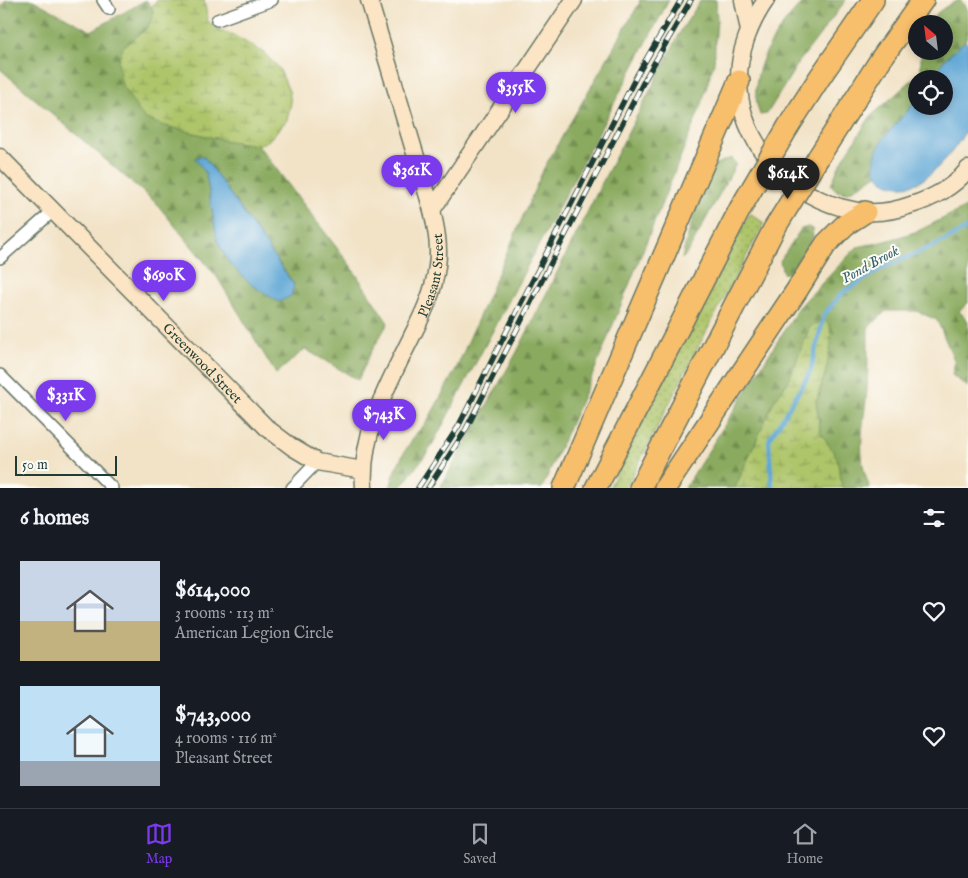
<!DOCTYPE html>
<html lang="en">
<head>
<meta charset="utf-8">
<style>
  body { margin:0; font-family:"IM FELL English",serif; background:#242831; color:#f1f3f6; height:100vh; display:flex; flex-direction:column; font-size:19px; white-space:nowrap }
  * { box-sizing:border-box; margin:0 }
  p { font-size:16px; color:#9ea1a6 }
  .icon { flex:none; width:28px; height:28px; fill:none; stroke:currentColor; stroke-width:2; stroke-linecap:round; stroke-linejoin:round }
  .map { position:relative; height:488px; overflow:hidden }
  .panel { display:flex; flex-direction:column; background:#171b24; flex:1 }
  .panel>* { flex:none }
  .needle { width:32px; rotate:332deg }
  .fabs { position:absolute; left:908px; top:15px; display:grid; gap:10px }
  .fabs a { display:grid; place-items:center; width:45px; height:45px; border-radius:50%; background:#171b24; box-shadow:0 2px 8px #0003; font-size:25px }
  .scale { position:absolute; left:15px; bottom:12px; width:102px; box-sizing:border-box; padding-left:5px; border:2px solid #1f3d34; border-top:0; font-size:14px; line-height:18px; white-space:nowrap; color:#1f3d34; -webkit-text-stroke:4px #fdfcf7; paint-order:stroke }
  .price { position:absolute; translate:-50% -42px; padding:0 11px; border-radius:18px; background:#7c3aed; color:#fff; font-size:16px; line-height:32px; filter:drop-shadow(0 1px 2px #0008) }
  .price::after { content:''; position:absolute; left:50%; top:30px; width:15px; height:11px; margin-left:-8px; background:inherit; clip-path:polygon(0 0,100% 0,50% 100%) }
  .price.current { background:#222; color:#fff }
  ul { padding:0; list-style:none }
  li { display:flex; align-items:center; gap:15px; height:125px; padding:0 20px }
  li span { display:grid; place-items:center; flex:none; width:140px; height:100px; border-radius:0px; color:#555 }
  li>.icon { margin-inline-start:auto }
  span .icon { width:60px; height:60px; fill:#fffc; stroke-width:1 }
  li b { font-size:21px }
  h2 { display:flex; justify-content:space-between; align-items:center; height:60px; padding:0 20px; font-size:21px }
  .tab-bar { display:flex; justify-content:space-around; align-items:center; height:70px; border-top:1px solid #363941; background:#171b24; font-size:14px; color:#9ea1a6 }
  .tab-bar a { display:grid; justify-items:center; gap:2px }
  .tab-bar .current { color:#7c3aed }
  .map>svg:first-child { display:block }
  .grass { fill:url(#grass-dots); stroke:#66814f }
  .forest { fill:url(#forest-firs); stroke:#547449; fill-rule:evenodd }
  .wetland { fill:url(#wetland-marsh); stroke:#66814f }
  .water { fill:#60a7d6; stroke:#407285 }
  .lines { fill:none; stroke-linecap:round; stroke-linejoin:round }
  .stream { stroke:#60a7d6; stroke-width:4.5 }
  .street-casing { stroke:#697767; stroke-width:14 }
  .secondary-casing { stroke:#697767; stroke-width:19 }
  .highway-casing { stroke:#697767; stroke-width:24 }
  .street { stroke:#fff; stroke-width:11 }
  .secondary { stroke:#fce5c4; stroke-width:16 }
  .highway { stroke:#f7bf6c; stroke-width:21 }
  .rail-casing { stroke:#1f3d34; stroke-width:5.5 }
  .rail { stroke:#fdfcf7; stroke-width:4; stroke-dasharray:11; stroke-linecap:butt }
  .highway-bridge-casing { stroke:#697767; stroke-width:24; stroke-linecap:butt }
  .highway-bridge { stroke:#f7bf6c; stroke-width:21 }
  .labels { text-anchor:middle; stroke-width:4; stroke-linejoin:round; paint-order:stroke }
  .street-label { font-size:14px; fill:#1f3d34; stroke:#fdfcf7 }
  .water-label { font-size:15px; font-style:italic; fill:#36626d; stroke:#fdfcf7 }
</style>
</head>
<body>
<div class="map">
<svg width="968" height="488" viewBox="0 0 968 488">
  <defs>
    <pattern id="grass-dots" width="8" height="8" patternUnits="userSpaceOnUse" patternTransform="scale(1.25)"><rect width="8" height="8" fill="#aec56a"/><path d="M2 2h.1M6 6h.1" fill="none" stroke="#8da158" stroke-width="1.8" stroke-linecap="round"/></pattern>
    <pattern id="forest-firs" width="22" height="20" patternUnits="userSpaceOnUse" patternTransform="scale(1.25)"><rect width="22" height="20" fill="#8aaa5e"/><path d="M5 1l3.5 6h-7zM16 11l3.5 6h-7z" fill="#708c4e"/></pattern>
    <pattern id="wetland-marsh" width="20" height="14" patternUnits="userSpaceOnUse" patternTransform="scale(1.25)"><rect width="20" height="14" fill="#aec56a"/><path d="M1 5h8M5 5V1M11 12h8M15 12V8" fill="none" stroke="#8da158"/></pattern>
  </defs>
  <rect width="100%" height="100%" fill="#fdfcf7"/>
  <filter id="ink" filterUnits="userSpaceOnUse"><feTurbulence type="fractalNoise" baseFrequency=".02" numOctaves="2"/><feDisplacementMap in="SourceGraphic" scale="10" xChannelSelector="R" yChannelSelector="G"/><feConvolveMatrix kernelMatrix="1 2 1 2 8 2 1 2 1" color-interpolation-filters="sRGB"/></filter>
  <filter id="wash" filterUnits="userSpaceOnUse"><feTurbulence type="fractalNoise" baseFrequency=".0096" numOctaves="4" result="noise"/><feDisplacementMap in="SourceGraphic" scale="20" xChannelSelector="R" yChannelSelector="G"/><feGaussianBlur stdDeviation="1.12" result="paint"/><feColorMatrix in="noise" values="0 0 0 0 0 0 0 0 0 0 0 0 0 0 0 0 0 1.4 0 .05"/><feComposite in="paint" operator="in"/></filter>
  <g filter="url(#wash)">
    <rect width="100%" height="100%" fill="#f2e3c7"/>
    <path class="grass" d="M 750,213 L 764,223 L 695,353 L 626,488 L 609,488 Z"/>
    <g class="forest">
      <path d="M 6,0 L 33,0 L 91,31 L 146,0 C 148,3 152,7 153,10 C 157,24 132,40 123,47 L 162,125 L 223,140 L 258,145 L 350,265 L 388,323 L 370,354 L 358,380 L 305,349 L 276,374 L 217,277 L 156,203 L 0,69 L 0,7 ZM 201,156 L 205,158 L 294,284 L 291,296 L 217,240 L 206,174 L 196,158 Z"/>
      <path d="M 639,0 L 669,0 L 430,449 L 400,488 L 390,488 L 395,470 L 405,451 L 415,435 L 427,422 L 457,367 L 544,168 L 640,2 Z"/>
      <path d="M 701,0 L 716,0 L 717,19 L 714,62 L 701,106 L 596,367 L 542,488 L 440,488 L 517,352 L 605,177 L 682,29 Z"/>
      <path d="M 805,0 L 846,0 L 799,62 L 767,114 L 760,115 C 744,73 777,28 805,0 Z"/>
      <path d="M 960,0 L 968,10 L 968,33 L 965,41 L 944,60 L 931,79 L 916,79 L 916,99 L 904,116 L 874,166 L 877,175 L 847,193 L 837,191 L 831,185 L 839,166 L 870,117 L 921,72 L 921,51 L 944,51 L 944,24 L 928,24 C 935,12 947,5 960,0 Z"/>
      <path d="M 731,158 L 736,164 L 688,252 L 682,259 C 689,225 701,194 716,164 Z"/>
      <path d="M 968,206 L 968,303 L 959,311 L 968,321 L 968,387 L 952,375 L 955,362 L 937,320 L 916,311 L 886,311 L 868,328 C 868,349 868,369 867,390 C 864,424 855,455 870,488 L 842,488 L 837,458 L 820,431 L 816,402 L 826,370 L 810,327 L 788,382 L 774,401 L 735,488 L 685,488 L 799,307 L 857,247 L 886,241 L 918,231 Z"/>
      <path d="M 808,227 L 812,229 L 813,237 L 789,274 L 783,273 L 780,261 L 801,229 Z"/>
    </g>
    <g class="wetland">
      <path d="M 157,0 L 204,0 L 208,21 L 216,28 L 235,36 L 264,53 L 279,68 L 289,91 L 291,103 L 287,120 L 268,141 L 258,145 L 223,140 L 162,125 L 144,118 L 122,86 L 118,61 L 123,47 L 146,29 L 153,18 L 153,10 L 151,7 Z"/>
      <path d="M 823,320 L 830,325 L 831,344 L 826,370 L 816,402 L 820,431 L 837,458 L 842,488 L 735,488 L 774,401 L 788,382 L 810,327 Z"/>
    </g>
    <g class="water">
      <path d="M 965,41 L 968,44 L 968,126 C 959,145 942,166 924,179 C 902,195 864,183 877,151 C 882,137 893,128 902,117 C 908,112 912,105 916,99 L 916,106 L 944,106 L 944,79 L 931,79 L 944,60 Z"/>
      <path d="M 201,156 L 205,158 L 294,285 L 291,296 L 279,302 L 253,286 L 229,263 L 217,240 L 206,174 L 195,158 Z"/>
    </g>
    <g class="lines">
      <path class="stream" d="M 772,488 L 769,440 L 810,373 L 824,315 L 842,293 L 882,268 L 936,245 L 968,228"/>
    </g>
  </g>
  <g filter="url(#ink)">
    <g class="lines">
      <defs>
        <g id="street">
          <path d="M 103,0 L 109,9"/>
          <path d="M 217,20 L 272,0"/>
          <path d="M 0,258 L 53,211"/>
          <path d="M 0,375 L 112,488"/>
          <path d="M 292,488 L 317,462"/>
        </g>
        <g id="secondary">
          <path d="M 743,0 L 749,31"/>
          <path d="M 766,0 C 750,23 738,53 739,82 C 740,141 785,191 840,207 C 848,209 858,212 866,212 C 881,213 897,210 911,205 C 932,199 955,186 968,169"/>
          <path id="s1" d="M 0,157 L 267,428 L 292,447 L 317,462 L 363,470"/>
          <path d="M 432,210 L 574,0"/>
          <path id="s2" d="M 364,488 C 360,432 389,383 413,334 C 424,312 434,291 437,266 C 440,247 436,228 432,210 L 369,0"/>
        </g>
        <g id="highway">
          <path d="M 788,127 L 820,77 L 873,0"/>
          <path d="M 818,158 L 881,59 L 923,0"/>
          <path d="M 564,488 L 739,81"/>
          <path d="M 596,488 L 740,209"/>
          <path d="M 640,488 L 774,229"/>
          <path d="M 665,488 L 797,290 L 826,244 L 845,225 L 865,212"/>
        </g>
      </defs>
      <use href="#street" class="street-casing"/>
      <use href="#secondary" class="secondary-casing"/>
      <use href="#highway" class="highway-casing"/>
      <use href="#street" class="street"/>
      <use href="#secondary" class="secondary"/>
      <use href="#highway" class="highway"/>
      <defs>
        <g id="rail">
          <path d="M 418,488 L 458,427 L 637,75 L 681,0"/>
          <path d="M 428,488 L 465,431 L 645,79 L 691,0"/>
        </g>
      </defs>
      <use href="#rail" class="rail-casing"/>
      <use href="#rail" class="rail"/>
      <defs>
        <g id="highway-bridge">
          <path d="M 740,209 L 788,127"/>
          <path d="M 774,229 L 818,158"/>
        </g>
      </defs>
      <use href="#highway-bridge" class="highway-bridge-casing"/>
      <use href="#highway-bridge" class="highway-bridge"/>
    </g>
  </g>
  <g class="labels">
    <g class="street-label">
      <text dy="5" stroke="none"><textPath href="#s2" startOffset="226">Pleasant Street</textPath></text>
      <text dy="5" stroke="none"><textPath href="#s1" startOffset="289">Greenwood Street</textPath></text>
    </g>
    <g class="water-label">
      <text transform="translate(870 264) rotate(-29)" y="5">Pond Brook</text>
    </g>
  </g>
</svg>
<div class="fabs">
<a><svg class="needle" viewBox="-14 -14 28 28"><path d="M0-13l5 13h-10z" fill="#e53935"/><path d="M0 13l5-13h-10z" fill="#9ea1a6"/></svg></a>
<a><svg class="icon" aria-label="locate" viewBox="0 0 24 24"><circle cx="12" cy="12" r="6"/><path d="M12 2v4M12 18v4M2 12h4M18 12h4"/></svg></a>
</div>
<div class="scale">50 m</div>
<b class="price" style="left:516px;top:114px">$355K</b>
<b class="price" style="left:412px;top:197px">$361K</b>
<b class="price current" style="left:788px;top:200px">$614K</b>
<b class="price" style="left:164px;top:302px">$690K</b>
<b class="price" style="left:66px;top:422px">$331K</b>
<b class="price" style="left:384px;top:441px">$743K</b>
</div>
<section class="panel">
<h2>6 homes<svg class="icon" aria-label="filters" viewBox="0 0 24 24"><path d="M4 7h16M4 17h16"/><circle cx="9" cy="7" r="2"/><circle cx="15" cy="17" r="2"/></svg></h2>
<ul>
<li><span style="background:linear-gradient(#c9d6e8 60%,#c2b280 0)"><svg class="icon" aria-label="home" viewBox="0 0 24 24"><path d="M3 11l9-7 9 7M6 9v11h12V9"/></svg></span><div><b>$614,000</b><p>3 rooms · 113 m²</p><p>American Legion Circle</p></div><svg class="icon" aria-label="heart" viewBox="0 0 24 24"><path d="M12 20l-8-8c-3-5 5-10 8-4 3-6 11-1 8 4z"/></svg></li>
<li><span style="background:linear-gradient(#bfe0f5 75%,#9aa5b1 0)"><svg class="icon" aria-label="home" viewBox="0 0 24 24"><path d="M3 11l9-7 9 7M6 9v11h12V9"/></svg></span><div><b>$743,000</b><p>4 rooms · 116 m²</p><p>Pleasant Street</p></div><svg class="icon" aria-label="heart" viewBox="0 0 24 24"><path d="M12 20l-8-8c-3-5 5-10 8-4 3-6 11-1 8 4z"/></svg></li>
</ul>
</section>
<nav class="tab-bar">
<a class="current"><svg class="icon" aria-label="map" viewBox="0 0 24 24"><path d="M3 6l6-2 6 2 6-2v14l-6 2-6-2-6 2zM9 4v14M15 6v14"/></svg>Map</a>
<a><svg class="icon" aria-label="saved" viewBox="0 0 24 24"><path d="M7 4h10v16l-5-4-5 4z"/></svg>Saved</a>
<a><svg class="icon" aria-label="home" viewBox="0 0 24 24"><path d="M3 11l9-7 9 7M6 9v11h12V9"/></svg>Home</a>
</nav>
</body>
</html>
